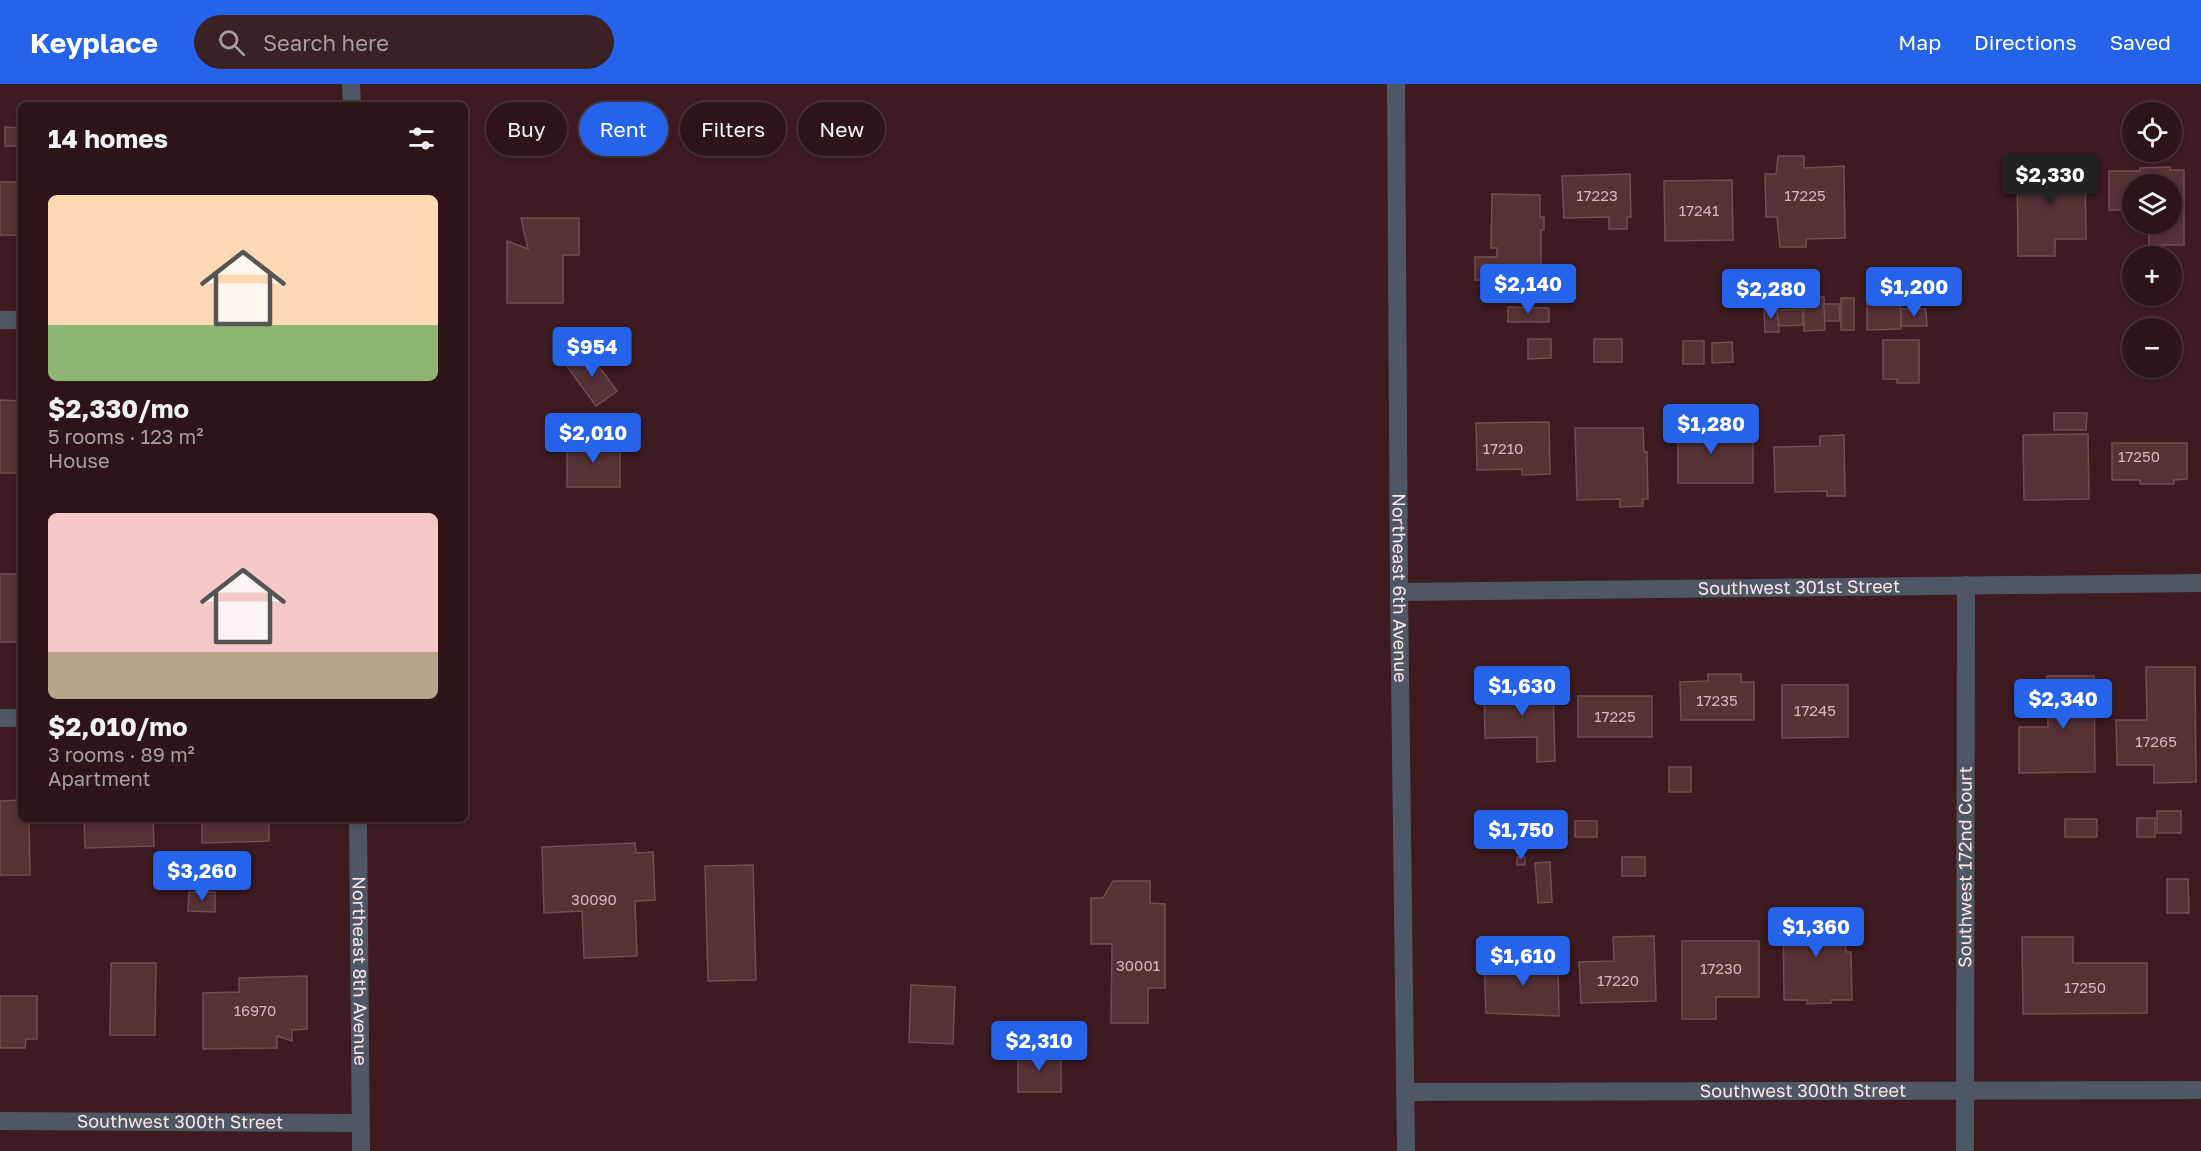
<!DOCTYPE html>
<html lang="en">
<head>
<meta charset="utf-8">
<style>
  body { margin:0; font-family:"Golos Text",sans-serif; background:#3a2125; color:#f1f3f6; height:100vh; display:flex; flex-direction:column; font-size:22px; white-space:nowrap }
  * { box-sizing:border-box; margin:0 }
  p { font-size:20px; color:#a79ea2 }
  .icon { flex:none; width:33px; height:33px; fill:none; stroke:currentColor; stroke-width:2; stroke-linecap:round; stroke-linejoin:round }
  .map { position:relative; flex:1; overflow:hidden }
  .details { position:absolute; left:18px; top:18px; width:450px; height:720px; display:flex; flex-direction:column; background:#2e1418; border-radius:9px; box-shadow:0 3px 9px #0003,0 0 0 2px #493337 }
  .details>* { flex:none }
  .hud { position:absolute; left:486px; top:18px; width:570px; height:54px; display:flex; gap:12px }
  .tools { position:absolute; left:2122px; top:18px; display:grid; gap:12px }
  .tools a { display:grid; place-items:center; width:60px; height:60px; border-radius:50%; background:#2e1418; box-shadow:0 3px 9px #0003,0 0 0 2px #493337; font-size:30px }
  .price { position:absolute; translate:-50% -51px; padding:0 14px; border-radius:6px; background:#2563eb; color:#fff; font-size:20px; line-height:39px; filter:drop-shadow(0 2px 3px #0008) }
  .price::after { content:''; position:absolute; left:50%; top:36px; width:18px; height:14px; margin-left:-9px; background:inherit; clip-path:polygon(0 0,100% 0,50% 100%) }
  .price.on { background:#222; color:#fff }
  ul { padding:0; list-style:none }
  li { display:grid; align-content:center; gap:12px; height:318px; padding:0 30px }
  li span { display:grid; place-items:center; height:186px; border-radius:9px; color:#555 }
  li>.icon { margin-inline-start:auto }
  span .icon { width:108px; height:108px; fill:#fffc; stroke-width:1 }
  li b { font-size:26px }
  h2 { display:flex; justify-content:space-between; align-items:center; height:72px; padding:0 30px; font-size:26px }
  .chip { padding:0 21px; border-radius:27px; background:#2e1418; box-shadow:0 3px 9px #0003,0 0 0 2px #493337; font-size:21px; line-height:54px }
  .chip.on { background:#2563eb; color:#fff }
  header { display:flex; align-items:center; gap:36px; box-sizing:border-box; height:84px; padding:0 30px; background:#2563eb; color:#fff }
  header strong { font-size:28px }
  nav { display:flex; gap:33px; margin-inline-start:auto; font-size:21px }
  .search { width:420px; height:54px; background:#3a2125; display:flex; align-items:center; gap:15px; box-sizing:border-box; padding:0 21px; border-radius:33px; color:#a79ea2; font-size:22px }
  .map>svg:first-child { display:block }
  .building { fill:#563136; stroke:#744d51; stroke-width:1.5 }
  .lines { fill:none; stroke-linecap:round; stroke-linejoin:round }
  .minor { stroke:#4d5864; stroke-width:18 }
  .tertiary { stroke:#4d5864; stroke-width:18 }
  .labels { text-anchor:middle; stroke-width:5; stroke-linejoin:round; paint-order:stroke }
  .number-label { font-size:15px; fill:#d3b8bb }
  .street-label { font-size:18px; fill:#fde5e7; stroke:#1a0b0c }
</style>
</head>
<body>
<header>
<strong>Keyplace</strong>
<div class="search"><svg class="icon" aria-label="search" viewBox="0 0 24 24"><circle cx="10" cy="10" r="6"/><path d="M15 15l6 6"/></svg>Search here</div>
<nav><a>Map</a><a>Directions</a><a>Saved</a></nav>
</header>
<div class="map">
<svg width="2201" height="1067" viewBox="0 0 2201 1067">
  <rect width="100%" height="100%" fill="#3d1b20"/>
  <g class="building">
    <path d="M 5,43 L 21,44 L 21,62 L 5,62 Z"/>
    <path d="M 1778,72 L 1804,72 L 1804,84 L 1844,82 L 1845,154 L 1806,155 L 1806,163 L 1780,163 L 1777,133 L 1766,133 L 1765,90 L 1776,90 Z"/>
    <path d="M 2085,79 L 2086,155 L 2055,155 L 2055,172 L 2018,172 L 2017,80 Z"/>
    <path d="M 2170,83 L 2170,86 L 2184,86 L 2184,161 L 2149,161 L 2148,140 L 2172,140 L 2172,100 L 2133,100 L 2133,126 L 2109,126 L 2109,87 L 2140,87 L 2140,84 Z"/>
    <path d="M 1630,90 L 1631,133 L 1627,133 L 1627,145 L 1609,145 L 1609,133 L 1564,134 L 1562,92 Z"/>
    <path d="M 1732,96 L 1733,156 L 1665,157 L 1664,97 Z"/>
    <rect x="0" y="98" width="21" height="53"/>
    <path d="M 1492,110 L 1540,111 L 1540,133 L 1544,133 L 1544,146 L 1541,146 L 1541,196 L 1475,196 L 1475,173 L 1497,173 L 1497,164 L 1491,164 Z"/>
    <path d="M 521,134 L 579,134 L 579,171 L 563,171 L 563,219 L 507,219 L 507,157 L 528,165 Z"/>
    <path d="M 1804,213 L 1824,213 L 1825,246 L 1804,247 Z"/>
    <path d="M 1900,213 L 1901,245 L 1867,246 L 1867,214 Z"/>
    <rect x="1841" y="214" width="13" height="32"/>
    <path d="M 1824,220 L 1839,220 L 1840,237 L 1825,237 Z"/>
    <path d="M 1508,223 L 1549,224 L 1549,238 L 1508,238 Z"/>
    <path d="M 1764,224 L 1777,224 L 1779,248 L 1765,248 Z"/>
    <path d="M 1802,225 L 1803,241 L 1779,242 L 1777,226 Z"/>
    <path d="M 1901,225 L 1926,225 L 1927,242 L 1901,242 Z"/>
    <path d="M 2172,250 L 2177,250 L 2178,272 L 2172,272 Z"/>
    <path d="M 1528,255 L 1551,255 L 1551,274 L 1528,275 Z"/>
    <rect x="1594" y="255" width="28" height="23"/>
    <path d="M 1883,256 L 1919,256 L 1919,299 L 1897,299 L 1897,295 L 1883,295 Z"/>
    <rect x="1683" y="257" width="21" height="23"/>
    <path d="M 1732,258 L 1733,278 L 1712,279 L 1712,259 Z"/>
    <path d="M 587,266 L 617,307 L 596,322 L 566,281 Z"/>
    <path d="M 0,316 L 21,317 L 21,389 L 0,389 Z"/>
    <path d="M 1678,328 L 1703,328 L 1703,355 L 1753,355 L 1753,399 L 1678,399 Z"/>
    <path d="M 2054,329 L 2087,329 L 2086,346 L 2054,346 Z"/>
    <path d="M 1549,338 L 1550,390 L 1522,391 L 1522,385 L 1477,386 L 1476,339 Z"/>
    <path d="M 1575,344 L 1643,344 L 1644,368 L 1647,368 L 1648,415 L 1643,415 L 1643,422 L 1620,423 L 1620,415 L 1577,416 Z"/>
    <path d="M 2088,350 L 2089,415 L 2024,416 L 2023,351 Z"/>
    <path d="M 1844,351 L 1845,412 L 1827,412 L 1827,407 L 1775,408 L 1774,363 L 1820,362 L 1820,352 Z"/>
    <path d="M 567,357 L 620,358 L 620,403 L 567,403 Z"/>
    <path d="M 2112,359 L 2187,359 L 2187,395 L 2174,396 L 2174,400 L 2140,400 L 2140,396 L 2112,396 Z"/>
    <rect x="0" y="490" width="21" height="68"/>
    <path d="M 2146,583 L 2195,583 L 2196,698 L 2154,699 L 2154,681 L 2117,681 L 2116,636 L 2147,636 Z"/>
    <path d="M 1708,590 L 1741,590 L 1741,598 L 1754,598 L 1754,636 L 1681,636 L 1680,598 L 1708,597 Z"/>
    <path d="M 2047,592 L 2094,592 L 2095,688 L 2019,689 L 2019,643 L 2048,643 Z"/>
    <path d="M 1782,601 L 1848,601 L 1848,653 L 1782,654 Z"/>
    <path d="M 1553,604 L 1555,677 L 1537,678 L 1537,653 L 1485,654 L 1484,606 Z"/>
    <rect x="1578" y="612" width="74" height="41"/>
    <rect x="1669" y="683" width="22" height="25"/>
    <path d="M 21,716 L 21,735 L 29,735 L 30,791 L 0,791 L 0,717 Z"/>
    <rect x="2157" y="727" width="24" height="22"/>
    <rect x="2137" y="734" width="18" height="19"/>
    <path d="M 84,735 L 153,735 L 154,762 L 85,764 Z"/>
    <path d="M 202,735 L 269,735 L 269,757 L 202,759 Z"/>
    <rect x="2065" y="735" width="32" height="18"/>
    <rect x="1575" y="737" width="22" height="16"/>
    <path d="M 635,759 L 636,769 L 653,768 L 655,816 L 635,817 L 637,872 L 584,874 L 582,827 L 544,829 L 542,763 Z"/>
    <rect x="1517" y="773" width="8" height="8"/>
    <rect x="1622" y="773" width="23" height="19"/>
    <path d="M 1550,778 L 1552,818 L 1538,819 L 1535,779 Z"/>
    <path d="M 753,781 L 756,896 L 708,897 L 705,782 Z"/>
    <path d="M 2167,795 L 2188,795 L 2189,829 L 2167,829 Z"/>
    <path d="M 1113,797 L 1150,797 L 1150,819 L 1165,820 L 1165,904 L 1148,904 L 1148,939 L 1111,939 L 1112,860 L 1091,860 L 1091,814 L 1103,814 Z"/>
    <path d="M 189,808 L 215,808 L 215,828 L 188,827 Z"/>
    <path d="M 1845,828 L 1846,868 L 1851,868 L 1852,916 L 1831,916 L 1831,919 L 1807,920 L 1807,916 L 1784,916 L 1783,829 Z"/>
    <path d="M 1654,852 L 1656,917 L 1581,919 L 1579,878 L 1614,877 L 1613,853 Z"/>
    <path d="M 2022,853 L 2073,853 L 2073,879 L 2147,879 L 2147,929 L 2023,930 Z"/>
    <path d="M 1682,857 L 1759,857 L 1759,913 L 1716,913 L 1716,935 L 1682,935 Z"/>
    <path d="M 1558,873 L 1559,932 L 1486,929 L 1484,877 Z"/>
    <path d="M 111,879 L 156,879 L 155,951 L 110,951 Z"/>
    <path d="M 307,892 L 307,945 L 292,946 L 292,957 L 277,952 L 277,964 L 203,965 L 203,909 L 239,908 L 239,894 Z"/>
    <path d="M 911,901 L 955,903 L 953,960 L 909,958 Z"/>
    <path d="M 0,912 L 37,912 L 37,955 L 26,955 L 25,964 L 0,964 Z"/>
    <rect x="1018" y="968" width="43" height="40"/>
  </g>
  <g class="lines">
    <g class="minor">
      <path d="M 351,0 L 352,21"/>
      <path d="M 0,236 L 21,236"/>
      <path id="s1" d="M 1399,508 L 2201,499"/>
      <path d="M 0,634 L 21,634"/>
      <path id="s2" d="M 358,735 L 361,1067"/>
      <path id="s3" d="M 1405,1008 L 2201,1006"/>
      <path id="s4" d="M 0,1037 L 360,1039"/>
      <path id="s5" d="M 1965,1067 L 1966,501"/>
    </g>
    <path class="tertiary" id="s6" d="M 1396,0 L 1399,508 L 1406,1067"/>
  </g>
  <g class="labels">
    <g class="number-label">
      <text x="1597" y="117">17223</text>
      <text x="1805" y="117">17225</text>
      <text x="1699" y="132">17241</text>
      <text x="1503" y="370">17210</text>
      <text x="2139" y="378">17250</text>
      <text x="1717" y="622">17235</text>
      <text x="1815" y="632">17245</text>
      <text x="1615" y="638">17225</text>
      <text x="2156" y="663">17265</text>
      <text x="594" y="821">30090</text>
      <text x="1138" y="887">30001</text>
      <text x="1721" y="890">17230</text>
      <text x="1618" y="902">17220</text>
      <text x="2085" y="909">17250</text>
      <text x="255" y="932">16970</text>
    </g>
    <g class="street-label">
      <text dy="6" stroke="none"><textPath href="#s1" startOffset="400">Southwest 301st Street</textPath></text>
      <text dy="6" stroke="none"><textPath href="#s6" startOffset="504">Northeast 6th Avenue</textPath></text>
      <text dy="6" stroke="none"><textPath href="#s5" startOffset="284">Southwest 172nd Court</textPath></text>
      <text dy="6" stroke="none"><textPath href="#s2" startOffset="152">Northeast 8th Avenue</textPath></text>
      <text dy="6" stroke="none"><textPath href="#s3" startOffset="398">Southwest 300th Street</textPath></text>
      <text dy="6" stroke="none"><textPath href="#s4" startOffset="180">Southwest 300th Street</textPath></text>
    </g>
  </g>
</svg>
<div class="tools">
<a><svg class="icon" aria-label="locate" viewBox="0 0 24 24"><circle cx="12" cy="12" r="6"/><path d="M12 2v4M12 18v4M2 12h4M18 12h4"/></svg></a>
<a><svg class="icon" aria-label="layers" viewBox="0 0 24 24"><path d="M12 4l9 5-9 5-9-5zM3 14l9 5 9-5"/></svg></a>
<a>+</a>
<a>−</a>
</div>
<b class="price on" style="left:2050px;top:122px">$2,330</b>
<b class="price" style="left:1528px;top:231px">$2,140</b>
<b class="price" style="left:1914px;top:234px">$1,200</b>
<b class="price" style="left:1771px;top:236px">$2,280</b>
<b class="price" style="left:592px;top:294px">$954</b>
<b class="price" style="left:1711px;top:371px">$1,280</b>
<b class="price" style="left:593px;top:380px">$2,010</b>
<b class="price" style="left:1522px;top:633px">$1,630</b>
<b class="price" style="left:2063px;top:646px">$2,340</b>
<b class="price" style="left:1521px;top:777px">$1,750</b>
<b class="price" style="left:202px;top:818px">$3,260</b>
<b class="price" style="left:1816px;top:874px">$1,360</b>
<b class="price" style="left:1523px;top:903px">$1,610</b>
<b class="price" style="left:1039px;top:988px">$2,310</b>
<div class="hud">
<a class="chip">Buy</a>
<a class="chip on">Rent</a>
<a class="chip">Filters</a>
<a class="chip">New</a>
</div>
<section class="details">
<h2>14 homes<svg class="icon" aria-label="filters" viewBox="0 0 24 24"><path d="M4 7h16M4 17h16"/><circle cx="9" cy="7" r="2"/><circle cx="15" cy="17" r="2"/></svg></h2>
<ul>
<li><span style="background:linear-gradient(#ffd9b3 70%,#8fb573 0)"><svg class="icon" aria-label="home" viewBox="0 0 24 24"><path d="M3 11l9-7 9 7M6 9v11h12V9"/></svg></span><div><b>$2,330/mo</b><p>5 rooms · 123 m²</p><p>House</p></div></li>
<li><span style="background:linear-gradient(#f6c9c9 75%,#b9a48a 0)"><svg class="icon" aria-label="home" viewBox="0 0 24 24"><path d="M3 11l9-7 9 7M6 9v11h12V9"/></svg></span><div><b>$2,010/mo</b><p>3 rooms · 89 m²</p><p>Apartment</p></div></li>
</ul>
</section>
</div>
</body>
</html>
